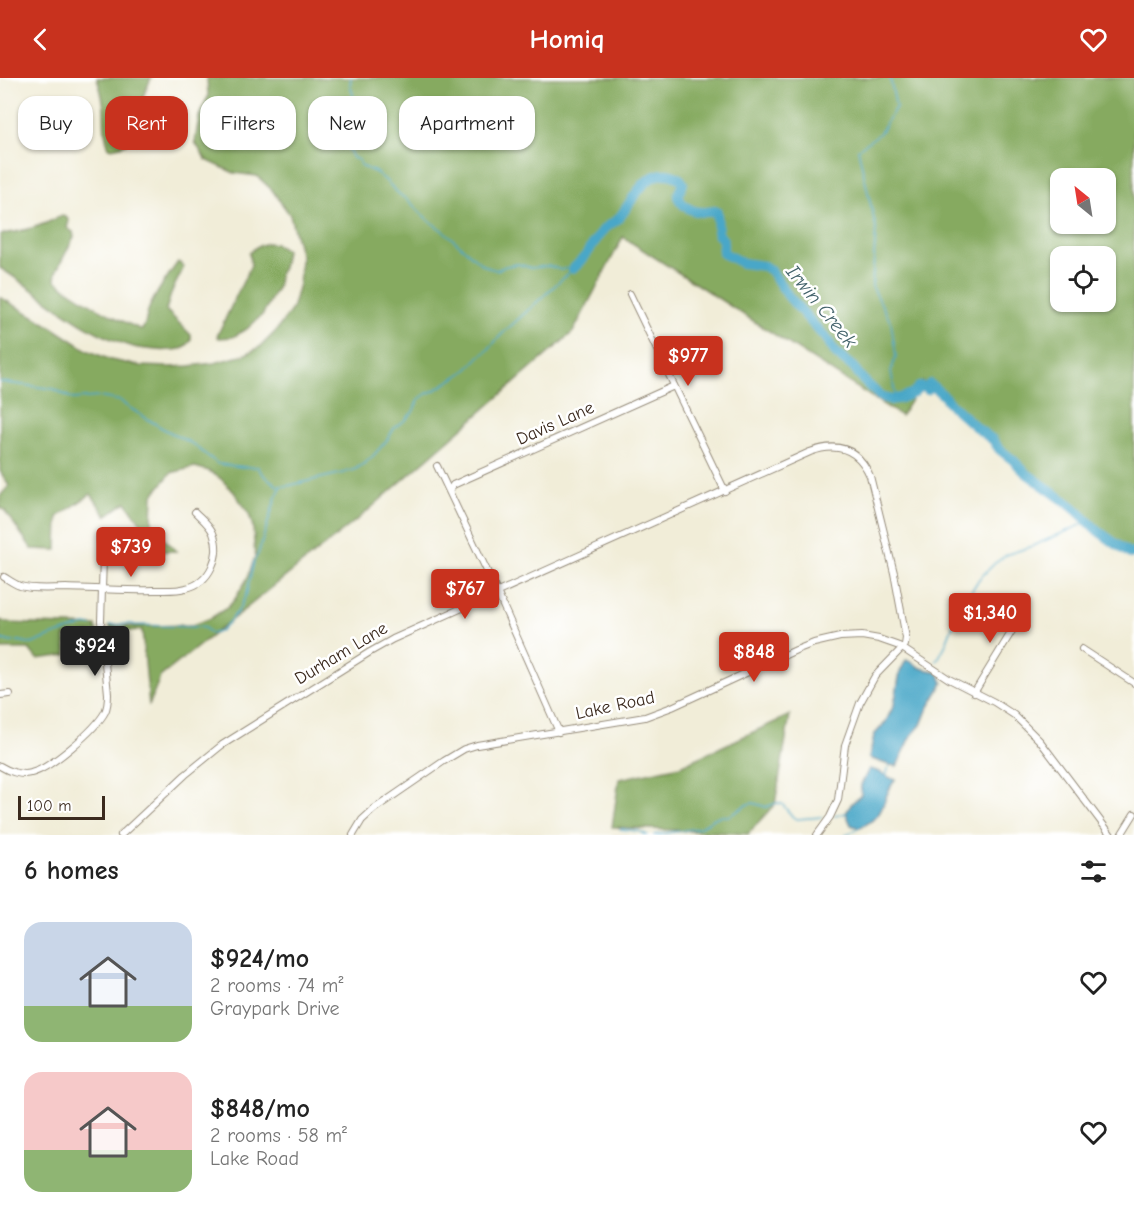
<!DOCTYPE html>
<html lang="en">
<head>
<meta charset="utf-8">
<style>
  body { margin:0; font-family:"Comic Neue",sans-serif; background:#f6f6f6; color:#222; height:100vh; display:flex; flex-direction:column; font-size:22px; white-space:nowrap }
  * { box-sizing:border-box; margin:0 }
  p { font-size:20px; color:#767676 }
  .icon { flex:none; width:33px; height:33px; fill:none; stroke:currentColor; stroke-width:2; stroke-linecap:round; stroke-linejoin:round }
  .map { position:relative; height:757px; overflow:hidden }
  .side { display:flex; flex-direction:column; background:#fff; flex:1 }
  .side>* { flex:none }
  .guide { position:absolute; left:18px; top:18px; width:600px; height:54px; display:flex; gap:12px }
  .needle { width:39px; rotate:330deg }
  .controls { position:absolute; left:1050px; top:90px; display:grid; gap:12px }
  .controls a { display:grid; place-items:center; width:66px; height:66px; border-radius:12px; background:#fff; box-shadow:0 2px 4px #0004; font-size:30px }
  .scale { position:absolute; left:18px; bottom:15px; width:87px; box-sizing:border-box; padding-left:6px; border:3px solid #3b2a1e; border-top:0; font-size:16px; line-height:21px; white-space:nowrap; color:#3b2a1e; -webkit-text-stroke:4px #fff; paint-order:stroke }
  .price { position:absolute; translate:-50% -51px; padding:0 14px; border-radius:6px; background:#c8321e; color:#fff; font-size:20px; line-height:39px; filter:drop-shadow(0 2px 3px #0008) }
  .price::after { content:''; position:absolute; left:50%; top:36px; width:18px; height:14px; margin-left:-9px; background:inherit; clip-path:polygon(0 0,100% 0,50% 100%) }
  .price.current { background:#222; color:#fff }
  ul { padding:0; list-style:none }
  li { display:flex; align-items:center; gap:18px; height:150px; padding:0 24px }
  li span { display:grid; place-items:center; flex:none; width:168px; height:120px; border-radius:18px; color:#555 }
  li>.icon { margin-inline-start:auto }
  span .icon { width:72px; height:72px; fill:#fffc; stroke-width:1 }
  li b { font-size:26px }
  h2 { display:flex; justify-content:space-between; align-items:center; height:72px; padding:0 24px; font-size:26px }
  .pill { padding:0 21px; border-radius:18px; background:#fff; box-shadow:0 2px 4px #0004; font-size:21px; line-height:54px }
  .pill.current { background:#c8321e; color:#fff }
  header { display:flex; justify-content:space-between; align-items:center; height:78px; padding:0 24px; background:#c8321e; color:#fff; font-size:27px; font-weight:700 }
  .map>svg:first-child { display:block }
  .forest { fill:#86aa60; stroke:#606a3f; stroke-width:1.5; fill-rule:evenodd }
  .water { fill:#4aa7c8; stroke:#426873; stroke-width:1.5 }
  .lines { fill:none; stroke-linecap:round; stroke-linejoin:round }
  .stream { stroke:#4aa7c8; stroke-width:1.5 }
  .river { stroke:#4aa7c8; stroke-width:10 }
  .minor-casing { stroke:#968c7b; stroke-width:8 }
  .minor { stroke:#fff; stroke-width:6 }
  .labels { text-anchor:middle; stroke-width:5; stroke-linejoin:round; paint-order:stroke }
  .street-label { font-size:18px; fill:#3b2a1e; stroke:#fff }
  .water-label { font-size:20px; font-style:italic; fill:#42626a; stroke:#fff }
</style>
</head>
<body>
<header><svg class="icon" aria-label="back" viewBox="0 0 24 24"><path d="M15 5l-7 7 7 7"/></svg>Homiq<svg class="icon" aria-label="heart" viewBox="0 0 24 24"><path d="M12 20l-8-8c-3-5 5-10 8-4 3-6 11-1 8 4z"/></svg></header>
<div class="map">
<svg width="1134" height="757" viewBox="0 0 1134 757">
  <rect width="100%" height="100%" fill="#fff"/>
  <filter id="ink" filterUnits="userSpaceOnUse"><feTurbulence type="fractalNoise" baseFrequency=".0167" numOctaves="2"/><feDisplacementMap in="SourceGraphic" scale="12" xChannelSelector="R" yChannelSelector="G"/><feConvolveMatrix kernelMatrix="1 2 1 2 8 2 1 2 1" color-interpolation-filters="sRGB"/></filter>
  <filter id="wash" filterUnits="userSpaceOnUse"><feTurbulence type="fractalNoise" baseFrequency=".008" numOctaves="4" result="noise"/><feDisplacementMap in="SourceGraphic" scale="24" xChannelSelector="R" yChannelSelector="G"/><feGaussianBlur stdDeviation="1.35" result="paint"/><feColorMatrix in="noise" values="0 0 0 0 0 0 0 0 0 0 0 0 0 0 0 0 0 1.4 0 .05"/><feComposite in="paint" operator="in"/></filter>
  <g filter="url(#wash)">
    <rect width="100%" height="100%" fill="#f1edd8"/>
    <g class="forest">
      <path d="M 97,0 L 151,0 L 130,50 L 134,56 C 129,67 120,69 109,70 C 103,53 105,50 104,33 C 104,21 100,10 97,0 Z"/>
      <path d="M 207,0 L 1134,0 L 1134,475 L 1133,474 L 1130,476 L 1098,453 L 1073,429 L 1026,395 L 1013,382 L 999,371 L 993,362 L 978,351 L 950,326 L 943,317 L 930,306 L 922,304 L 901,338 L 623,159 L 573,254 L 364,436 L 160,599 L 149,628 L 142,552 L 110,555 L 110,549 L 192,547 L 211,540 L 228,529 L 235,521 L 247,501 L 255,479 L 253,449 L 249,436 L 234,414 L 220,400 L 209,393 L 195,389 L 171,395 L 153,417 L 152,445 L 159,456 L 177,473 L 143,474 L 142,447 L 126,424 L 106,438 L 91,416 L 58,439 L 57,472 L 32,471 L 5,433 L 0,429 L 0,418 L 9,408 L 0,393 L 0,219 L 52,249 L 87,272 L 111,282 L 141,288 L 169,289 L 189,288 L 214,285 L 244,277 L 260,269 L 276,253 L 292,231 L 299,206 L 301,179 L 290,137 L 272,112 L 257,98 L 234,95 L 206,82 L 195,64 L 199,38 L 208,18 ZM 1060,100 L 1106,100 L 1106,146 L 1060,146 ZM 1060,178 L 1106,178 L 1106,224 L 1060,224 Z"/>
      <path d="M 61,138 L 66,139 L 69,143 L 67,150 L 73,154 L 74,159 L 56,194 L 55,202 C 82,223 111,238 142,252 C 148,243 145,239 149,230 C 157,213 167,199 178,184 L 184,188 L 183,191 L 172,213 L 166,232 L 191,257 L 191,263 C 190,264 185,269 184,270 C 179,272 163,273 157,272 C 149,271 141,271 134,269 C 83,255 44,217 0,190 L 0,156 C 22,154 41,149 61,138 Z"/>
      <path d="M 267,165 L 275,166 L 286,172 L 283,190 L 279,196 L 278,208 L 263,236 L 247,251 L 233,259 L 219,260 L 217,258 L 251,187 L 249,175 L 256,169 Z"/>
      <path d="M 0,542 L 7,545 L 96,548 L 97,554 L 65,558 L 67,577 L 37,581 L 29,571 L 0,571 Z"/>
      <path d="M 790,637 L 775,726 L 748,756 L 612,749 L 619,701 L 680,688 Z"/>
    </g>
    <g class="water">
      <path d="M 906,582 C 912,583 914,586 919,589 C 930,595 938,588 943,605 L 927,632 L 921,647 L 912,657 L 897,688 L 889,687 L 869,680 L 874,657 L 885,645 L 894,627 L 900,594 Z"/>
      <path d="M 869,691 C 879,692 885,698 895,702 C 879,723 890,736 859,750 L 851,747 L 846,735 L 852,725 L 861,717 L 861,707 Z"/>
    </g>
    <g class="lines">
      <g class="stream">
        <path d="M 351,0 L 350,7 L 353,16 L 352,27 L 352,39 L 345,51 L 353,56 L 354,62 L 348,70 L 353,80 L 359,82 L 361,88 L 375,94 L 384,101 L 399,116 L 409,123 L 428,142 C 434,146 440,151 446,155 L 480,185 L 489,190 L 497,192 L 506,188 L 518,186 L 531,190 L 549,188 L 561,192 L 568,190 L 572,191"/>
        <path d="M 890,0 L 896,29 L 879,56 L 858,71 L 876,150 L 872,208 L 891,245 L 896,278 L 891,293 L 895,316 L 901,320"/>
        <path d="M 0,304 L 54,311 L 73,321 L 99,319 L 121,323 L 125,327 L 162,350 L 191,365 L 218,386 L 244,389 L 258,389 C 261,398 271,401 277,408 L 287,408 L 343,395 L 354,392 L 365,385 L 373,378 L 387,362 L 395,349 L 404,343 L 413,334 L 418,322 L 426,316 L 435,312 L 467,292 L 480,278 L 486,274 L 501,257 L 573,191"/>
        <path d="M 109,547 L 132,546 L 135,547 L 200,549 L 205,550 L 211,556 L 221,553 L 238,533 L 246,517 L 254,483 L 258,476 L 276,419 L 281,409"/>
        <path d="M 0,561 L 11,564 L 20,563 L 32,566 L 51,558 L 85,547 L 92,548"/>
        <path d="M 937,583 L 945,568 L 958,534 L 979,501 L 995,485 L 1008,476 L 1030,469 L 1088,444"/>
        <path d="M 886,698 L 889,688"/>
        <path d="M 835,738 L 846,735"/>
        <path d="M 620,751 L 638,753 L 647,757"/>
        <path d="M 654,757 L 699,750 L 713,741 L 719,738 L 729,738 L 748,726 L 753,725 L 766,729 L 777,725 L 782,726 L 793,739 L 797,741 L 822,739"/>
        <path d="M 846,757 L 859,750 L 860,748"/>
      </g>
      <path class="river" d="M 573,191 C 577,187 582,182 586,177 C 592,169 597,159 604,151 C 609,146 614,145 619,140 C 633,123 645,90 672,97 C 678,99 680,100 683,105 C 683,110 678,112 678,119 C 685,133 700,136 715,133 L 717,134 L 718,156 L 723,162 L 723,175 L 742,185 L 764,188 L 771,193 L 789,219 L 828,263 L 836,276 L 853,289 L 863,302 L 881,319 L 891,322 L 901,320 L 913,315 L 919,309 L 923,309 L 927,312 L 930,306 L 943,317 L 950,326 L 978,351 L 993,362 L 999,371 L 1013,382 L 1026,395 L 1073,429 L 1098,453 L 1130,476 L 1133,474 L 1134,475"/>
    </g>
  </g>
  <g filter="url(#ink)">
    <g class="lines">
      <defs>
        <g id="minor">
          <path d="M 630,216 L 725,413"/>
          <path d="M 437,388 L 497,514 L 559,654"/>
          <path d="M 450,412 L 453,407 L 464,402 L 674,308"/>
          <path d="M 4,499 C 9,502 14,506 20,508 C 34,512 51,510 66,510 C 95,511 124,513 154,512 C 164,512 176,513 186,510 C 210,505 222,477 213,455 C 210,447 202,441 195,434"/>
          <path d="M 1082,571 L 1134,605"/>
          <path d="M 974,615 L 1012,553 L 1024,528"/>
          <path d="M 0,617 L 10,616"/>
          <path d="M 0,688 C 8,693 21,698 31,695 C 50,691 96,651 105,634 C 108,628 108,622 108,616 L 101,543 L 103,480 L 100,459"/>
          <path d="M 121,757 L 185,697 L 222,667 L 370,574 L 393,561 L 810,374 C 837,364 858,370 870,398 L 894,495 L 906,560 L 905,567 L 875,598 L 860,625 L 845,667 L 838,722 L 830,739 L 817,757"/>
          <path d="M 353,757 L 362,742 L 374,731 L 444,683 L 464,671 L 477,667 L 645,639 L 672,629 L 796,572 L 814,565 L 840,559 L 862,558 L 879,561 L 899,568 L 949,601 L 994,624 L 1014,637 L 1040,663 L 1111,757"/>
          <path d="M 1121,757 L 1134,736"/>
        </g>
      </defs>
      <use href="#minor" class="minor-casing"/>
      <use href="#minor" class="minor"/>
    </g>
  </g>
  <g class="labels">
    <g class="street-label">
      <text transform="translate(555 345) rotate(-24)" y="6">Davis Lane</text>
      <text transform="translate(341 575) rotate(-31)" y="6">Durham Lane</text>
      <text transform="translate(615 627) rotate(-12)" y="6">Lake Road</text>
    </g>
    <g class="water-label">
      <text transform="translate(822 228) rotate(51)" y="7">Irwin Creek</text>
    </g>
  </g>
</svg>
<div class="controls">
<a><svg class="needle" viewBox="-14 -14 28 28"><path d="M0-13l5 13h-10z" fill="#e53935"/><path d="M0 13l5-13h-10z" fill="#767676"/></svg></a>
<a><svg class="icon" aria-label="locate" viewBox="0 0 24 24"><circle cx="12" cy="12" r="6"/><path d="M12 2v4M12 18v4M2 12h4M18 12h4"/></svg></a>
</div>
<div class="scale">100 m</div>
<b class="price" style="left:688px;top:309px">$977</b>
<b class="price" style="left:131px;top:500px">$739</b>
<b class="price" style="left:465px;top:542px">$767</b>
<b class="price" style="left:990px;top:566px">$1,340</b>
<b class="price current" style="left:95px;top:599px">$924</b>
<b class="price" style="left:754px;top:605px">$848</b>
<div class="guide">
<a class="pill">Buy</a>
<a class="pill current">Rent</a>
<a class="pill">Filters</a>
<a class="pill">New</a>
<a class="pill">Apartment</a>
</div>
</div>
<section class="side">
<h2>6 homes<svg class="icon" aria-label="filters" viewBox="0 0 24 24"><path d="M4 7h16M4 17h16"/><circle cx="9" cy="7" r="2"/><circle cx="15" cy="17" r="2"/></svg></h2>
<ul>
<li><span style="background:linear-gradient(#c9d6e8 70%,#8fb573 0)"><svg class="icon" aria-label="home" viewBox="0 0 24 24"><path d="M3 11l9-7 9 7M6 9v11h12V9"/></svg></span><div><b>$924/mo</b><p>2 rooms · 74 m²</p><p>Graypark Drive</p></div><svg class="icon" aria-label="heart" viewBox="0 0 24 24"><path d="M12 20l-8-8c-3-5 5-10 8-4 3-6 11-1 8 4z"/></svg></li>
<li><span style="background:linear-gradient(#f6c9c9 65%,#8fb573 0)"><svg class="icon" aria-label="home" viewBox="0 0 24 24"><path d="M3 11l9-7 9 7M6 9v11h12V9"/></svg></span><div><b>$848/mo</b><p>2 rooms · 58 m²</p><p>Lake Road</p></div><svg class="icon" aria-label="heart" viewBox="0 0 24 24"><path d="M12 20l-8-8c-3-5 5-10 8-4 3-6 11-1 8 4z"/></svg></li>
</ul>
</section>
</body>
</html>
